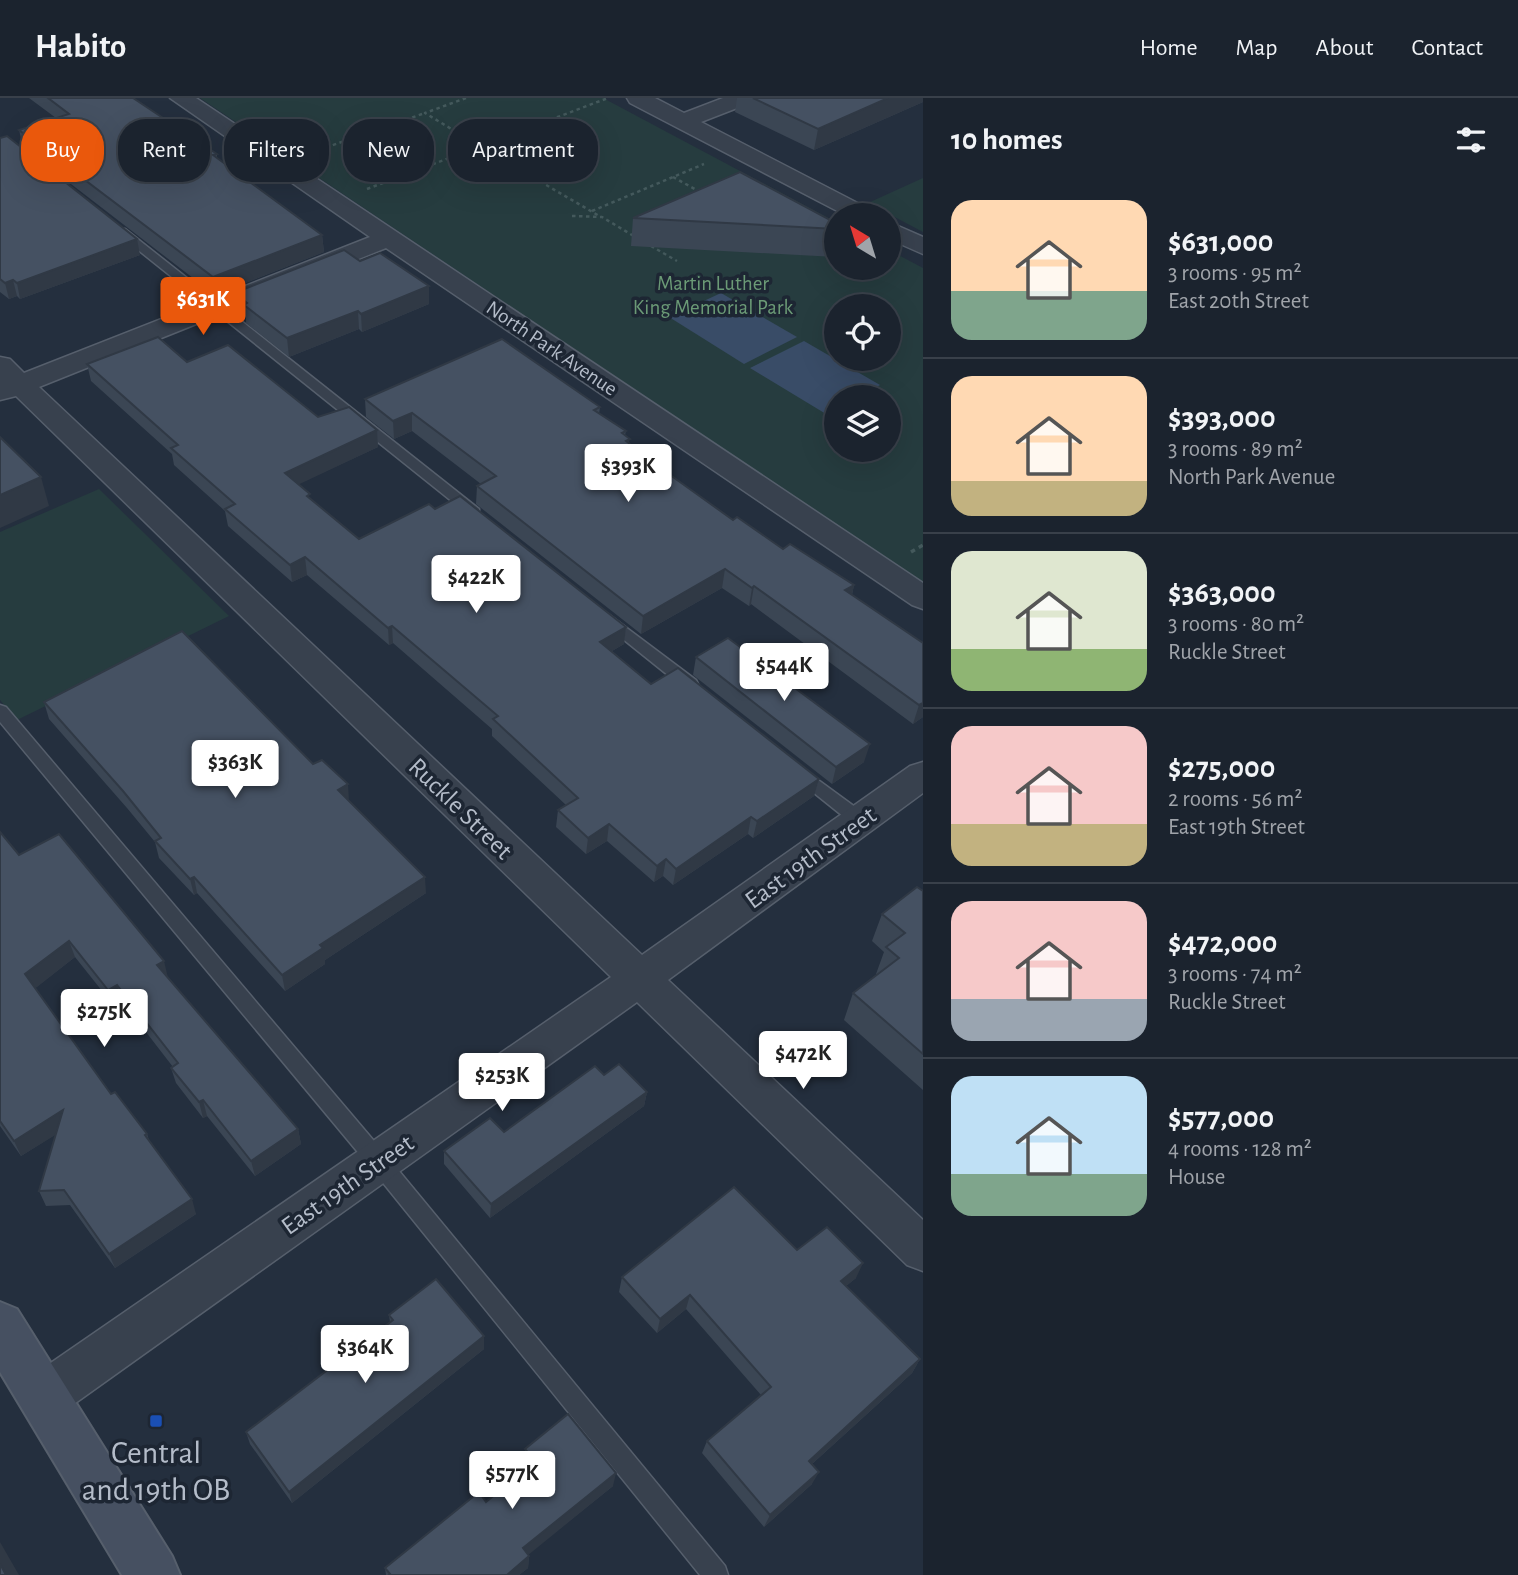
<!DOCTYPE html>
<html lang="en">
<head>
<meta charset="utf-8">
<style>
  body { margin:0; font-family:"Alegreya Sans",sans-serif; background:#282f3a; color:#f1f3f6; height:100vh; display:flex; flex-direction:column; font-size:26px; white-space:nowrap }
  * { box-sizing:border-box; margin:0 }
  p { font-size:23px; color:#a0a4aa }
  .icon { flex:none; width:38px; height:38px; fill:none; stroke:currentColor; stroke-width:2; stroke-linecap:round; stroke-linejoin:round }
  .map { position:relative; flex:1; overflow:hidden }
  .details { display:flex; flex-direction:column; background:#1b232e; width:595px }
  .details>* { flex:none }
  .top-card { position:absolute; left:21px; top:21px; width:665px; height:63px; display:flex; gap:14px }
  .needle { width:46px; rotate:322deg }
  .fabs { position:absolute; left:824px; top:105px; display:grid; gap:14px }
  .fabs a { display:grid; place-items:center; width:77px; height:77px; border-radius:50%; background:#1b232e; box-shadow:0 7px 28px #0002,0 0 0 2px #39404a; font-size:35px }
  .price { position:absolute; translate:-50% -60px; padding:0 16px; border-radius:7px; background:#fff; color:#222; font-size:23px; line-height:46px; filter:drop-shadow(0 2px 4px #0008) }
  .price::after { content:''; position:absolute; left:50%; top:42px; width:21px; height:16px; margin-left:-10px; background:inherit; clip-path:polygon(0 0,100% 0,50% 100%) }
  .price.selected { background:#ea580c; color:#fff }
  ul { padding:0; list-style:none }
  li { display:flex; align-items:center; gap:21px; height:175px; padding:0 28px }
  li+li { border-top:2px solid #39404a }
  li span { display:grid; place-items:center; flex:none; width:196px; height:140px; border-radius:21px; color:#555 }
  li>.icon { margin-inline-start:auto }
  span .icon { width:84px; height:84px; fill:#fffc; stroke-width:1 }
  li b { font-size:30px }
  h2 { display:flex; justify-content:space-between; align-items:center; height:84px; padding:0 28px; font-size:30px }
  .pill { padding:0 24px; border-radius:28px; background:#1b232e; box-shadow:0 7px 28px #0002,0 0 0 2px #39404a; font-size:24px; line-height:63px }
  .pill.selected { background:#ea580c; color:#fff }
  header { display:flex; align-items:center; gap:42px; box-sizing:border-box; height:98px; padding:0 35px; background:#1b232e; border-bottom:2px solid #39404a }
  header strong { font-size:33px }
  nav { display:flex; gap:38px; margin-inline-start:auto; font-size:24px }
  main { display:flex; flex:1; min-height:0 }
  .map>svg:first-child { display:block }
  .green { fill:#263c3f; fill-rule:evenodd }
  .water { fill:#394c67 }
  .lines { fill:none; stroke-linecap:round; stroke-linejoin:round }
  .lane-casing { stroke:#565f6c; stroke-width:3 }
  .street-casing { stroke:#565f6c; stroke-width:3 }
  .secondary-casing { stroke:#565f6c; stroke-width:4 }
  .path-far1 { stroke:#44595c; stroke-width:2.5; stroke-dasharray:3.5 3.5; stroke-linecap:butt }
  .path { stroke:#44595c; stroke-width:3.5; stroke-dasharray:4.5 4.5; stroke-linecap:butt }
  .lane { fill:#38414e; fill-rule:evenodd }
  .street { fill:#38414e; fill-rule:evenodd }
  .secondary { fill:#465061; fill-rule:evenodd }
  .wall { fill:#3b4654 }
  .shaded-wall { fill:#303945 }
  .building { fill:#455162; stroke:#303945; stroke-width:2 }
  .transit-dot { fill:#1a4fb4; stroke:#1d2633; stroke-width:2.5 }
  .labels { text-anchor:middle; stroke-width:7; stroke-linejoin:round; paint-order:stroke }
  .far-park-label { font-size:21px; fill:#6b9a76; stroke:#1d2633 }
  .far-street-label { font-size:21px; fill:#b4bcc9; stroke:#1d2633 }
  .street-label { font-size:26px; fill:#b4bcc9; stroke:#1d2633 }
  .near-poi-label { font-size:32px; fill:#b4bcc9; stroke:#1d2633 }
</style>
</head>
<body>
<header>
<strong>Habito</strong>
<nav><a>Home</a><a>Map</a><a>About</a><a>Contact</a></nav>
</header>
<main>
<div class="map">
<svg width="923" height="1477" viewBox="0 0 923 1477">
  <rect width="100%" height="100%" fill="#242f3e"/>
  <g class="green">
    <path d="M 200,0 L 603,0 L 836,124 L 836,170 L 889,170 L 889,152 L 923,170 L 923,485 ZM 836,208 L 889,208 L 889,261 L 836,261 ZM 836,299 L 889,299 L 889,352 L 836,352 Z"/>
    <path d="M 923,80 L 923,134 L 868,105 Z"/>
    <path d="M 99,391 L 229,518 L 17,622 L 0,602 L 0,434 Z"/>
  </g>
  <g class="water">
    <path d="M 721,195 L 797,239 L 744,266 L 669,219 Z"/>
    <path d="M 804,243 L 880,287 L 858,299 L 836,299 L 836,311 L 826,316 L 750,270 Z"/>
  </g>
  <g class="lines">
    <defs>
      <g id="lane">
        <path d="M 117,131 L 125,131 L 479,411 L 479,417 L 469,417 L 117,135 Z"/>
        <path d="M 608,516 L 696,582 L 698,586 L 696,590 L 684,590 L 603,525 L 600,521 Z"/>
        <path d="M 0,607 L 6,609 L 385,1056 L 725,1468 L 728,1477 L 700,1477 L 371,1070 L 0,624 Z"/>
        <path d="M 799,668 L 866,717 L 869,722 L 866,727 L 854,727 L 793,678 L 791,674 L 793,670 Z"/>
      </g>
      <g id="street">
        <path d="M 170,0 L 196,0 L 923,485 L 923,511 L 912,507 L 386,150 L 39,289 L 642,857 L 910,668 L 923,664 L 923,695 L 668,882 L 923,1122 L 923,1173 L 907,1167 L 637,904 L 60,1316 L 43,1323 L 26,1316 L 19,1299 L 26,1282 L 611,879 L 16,298 L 0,302 L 0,259 L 10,261 L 24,275 L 370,139 Z"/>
        <path d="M 627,0 L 655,0 L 684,15 L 723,0 L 753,0 L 750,5 L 701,24 L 871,112 L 875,117 L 845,117 L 630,5 Z"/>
        <path d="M 889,124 L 923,139 L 923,156 L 889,141 Z"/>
      </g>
      <path id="secondary" d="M 0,1204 L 17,1211 L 172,1458 L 180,1477 L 122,1477 L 0,1274 Z"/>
    </defs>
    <use href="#lane" class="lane-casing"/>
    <use href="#street" class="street-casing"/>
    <use href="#secondary" class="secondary-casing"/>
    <g class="path-far1">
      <path d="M 466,0 L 425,15 L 481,49"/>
      <path d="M 313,54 L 425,15"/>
      <path d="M 673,79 L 702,95"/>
      <path d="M 526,84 L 541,84 L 601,119"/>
      <path d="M 541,84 L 549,73"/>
      <path d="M 367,91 L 608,0"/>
      <path d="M 592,113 L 704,66"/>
      <path d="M 572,118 L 602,119 L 637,140"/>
      <path d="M 651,148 L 677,163"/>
    </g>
    <path class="path" d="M 911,454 L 923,447"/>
    <use href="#lane" class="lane"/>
    <use href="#street" class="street"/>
    <use href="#secondary" class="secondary"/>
  </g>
  <g class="wall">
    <path d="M 29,0 L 133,0 L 217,56 L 217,60 L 322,137 L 324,154 L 215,197 L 23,49 L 19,32 L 56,20 Z"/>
    <path d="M 737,0 L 923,0 L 923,4 L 814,52 L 735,14 Z"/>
    <path d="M 0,40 L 140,157 L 20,201 L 17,198 L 9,201 L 0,194 Z"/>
    <path d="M 633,120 L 836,125 L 836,159 L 631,148 Z"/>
    <path d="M 360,163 L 429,188 L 429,206 L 362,234 L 359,231 L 289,259 L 246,225 L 246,220 L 236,213 L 234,195 Z"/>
    <path d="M 187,264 L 318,319 L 377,332 L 378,349 L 298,386 L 310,401 L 359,441 L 435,411 L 626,529 L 624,546 L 612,553 L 651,586 L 819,681 L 814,698 L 753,740 L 748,736 L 673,787 L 663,778 L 654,784 L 607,743 L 586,756 L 556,729 L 558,712 L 566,707 L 492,638 L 492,631 L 393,545 L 389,547 L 307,477 L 292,484 L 228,428 L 225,413 L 174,367 L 172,356 L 91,283 L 87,266 Z"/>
    <path d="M 365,301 L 600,309 L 599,316 L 626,333 L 625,337 L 630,346 L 666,374 L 733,422 L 783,451 L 854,487 L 852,497 L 923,545 L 923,619 L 913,626 L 751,506 L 749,508 L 722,490 L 641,536 L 476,406 L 477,388 L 481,386 L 412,333 L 394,341 L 366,319 Z"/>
    <path d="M 696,559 L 864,664 L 832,686 L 693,577 Z"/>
    <path d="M 44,604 L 349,703 L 426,795 L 325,862 L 325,866 L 285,893 L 197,795 L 194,797 L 159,760 L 155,744 L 127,710 L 49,621 Z"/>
    <path d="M 0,734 L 19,757 L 168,880 L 298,1031 L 301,1046 L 255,1078 L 207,1018 L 203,1020 L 176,985 L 171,970 L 173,969 L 122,903 L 114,908 L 75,859 L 35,890 L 111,996 L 147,1036 L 149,1042 L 196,1116 L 115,1170 L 70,1107 L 46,1108 L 39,1093 L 56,1036 L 21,1058 L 0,1028 Z"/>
    <path d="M 923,793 L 923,992 L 844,922 L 853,895 L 877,877 L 876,876 L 884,854 L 872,843 L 882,816 Z"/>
    <path d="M 604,977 L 647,994 L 644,1008 L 490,1120 L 444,1066 L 444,1053 L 504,1034 Z"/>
    <path d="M 797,1152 L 856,1180 L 846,1188 L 920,1261 L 912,1275 L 812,1366 L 812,1386 L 764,1429 L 702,1355 L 707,1343 L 761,1297 L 686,1211 L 657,1235 L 619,1194 L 622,1179 Z"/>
    <path d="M 389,1217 L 484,1238 L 484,1251 L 292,1405 L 250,1346 L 246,1334 L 390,1224 Z"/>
    <path d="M 525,1351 L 613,1388 L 528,1456 L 529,1458 L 528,1470 L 519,1477 L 386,1477 L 385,1470 L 486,1404 L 528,1370 L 524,1364 Z"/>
  </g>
  <g class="shaded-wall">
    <path d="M 888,0 L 923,0 L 923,4 L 814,52 L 818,31 Z"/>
    <path d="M 322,137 L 324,154 L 215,197 L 213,179 Z"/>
    <path d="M 137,141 L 140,157 L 20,201 L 17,185 Z"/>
    <path d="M 13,182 L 17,198 L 9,201 L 5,185 Z"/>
    <path d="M 429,188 L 429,206 L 362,234 L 361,216 Z"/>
    <path d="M 358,213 L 359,231 L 289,259 L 287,240 Z"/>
    <path d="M 412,315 L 412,333 L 394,341 L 393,323 Z"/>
    <path d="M 377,332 L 378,349 L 287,392 L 285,375 Z"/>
    <path d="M 41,379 L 49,408 L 0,430 L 0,397 Z"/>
    <path d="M 305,459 L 307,477 L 292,484 L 290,467 Z"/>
    <path d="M 725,471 L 722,490 L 641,536 L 643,518 Z"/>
    <path d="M 854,487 L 850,506 L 845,492 Z"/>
    <path d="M 754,488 L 751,506 L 749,508 L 752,490 Z"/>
    <path d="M 392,528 L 393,545 L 389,547 L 388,530 Z"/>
    <path d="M 626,529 L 624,546 L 598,561 L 600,544 Z"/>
    <path d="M 923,605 L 923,619 L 913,626 L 919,607 Z"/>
    <path d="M 870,646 L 864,664 L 832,686 L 836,669 Z"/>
    <path d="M 819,681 L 814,698 L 753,740 L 757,723 Z"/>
    <path d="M 348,686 L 349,703 L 338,692 Z"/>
    <path d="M 751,719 L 748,736 L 673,787 L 676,771 Z"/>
    <path d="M 609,726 L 607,743 L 586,756 L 588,740 Z"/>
    <path d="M 666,761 L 663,778 L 654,784 L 657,768 Z"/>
    <path d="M 194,779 L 197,795 L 194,797 L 190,781 Z"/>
    <path d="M 425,779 L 426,795 L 325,862 L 325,866 L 285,893 L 282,877 L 320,847 Z"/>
    <path d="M 69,843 L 75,859 L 32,893 L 25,876 Z"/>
    <path d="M 164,863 L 168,880 L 157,867 Z"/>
    <path d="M 117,887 L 122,903 L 114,908 L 108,892 Z"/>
    <path d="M 647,994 L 644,1008 L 490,1120 L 491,1106 Z"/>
    <path d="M 203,1002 L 207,1018 L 203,1020 L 199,1004 Z"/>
    <path d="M 63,1012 L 70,1028 L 21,1058 L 14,1043 Z"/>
    <path d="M 298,1031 L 301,1046 L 255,1078 L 251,1063 Z"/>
    <path d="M 192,1101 L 196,1116 L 115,1170 L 109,1156 Z"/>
    <path d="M 863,1165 L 856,1180 L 835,1197 L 841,1183 Z"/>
    <path d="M 690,1197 L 686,1211 L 657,1235 L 660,1221 Z"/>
    <path d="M 484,1238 L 484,1251 L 292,1405 L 289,1394 Z"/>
    <path d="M 920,1261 L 912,1275 L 802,1375 L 809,1363 Z"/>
    <path d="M 819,1374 L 812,1386 L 764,1429 L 770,1417 Z"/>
    <path d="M 616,1375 L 613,1388 L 522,1462 L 523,1450 Z"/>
    <path d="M 0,1444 L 19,1477 L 6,1477 L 0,1466 Z"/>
    <path d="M 529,1458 L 528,1470 L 519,1477 L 507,1477 Z"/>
  </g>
  <g class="building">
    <path d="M 48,0 L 133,0 L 217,56 L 213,57 L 322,137 L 213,179 L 19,32 L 69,16 Z"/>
    <path d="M 753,0 L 888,0 L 818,31 Z"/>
    <path d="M 7,38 L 137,141 L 17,185 L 13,182 L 5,185 L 0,181 L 0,40 Z"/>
    <path d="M 740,74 L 836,125 L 836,131 L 633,120 Z"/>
    <path d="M 344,152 L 360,163 L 380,155 L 429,188 L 361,216 L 358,213 L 287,240 L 244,207 L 247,205 L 234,195 Z"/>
    <path d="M 158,239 L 187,264 L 228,247 L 318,319 L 349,309 L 377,332 L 285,375 L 310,396 L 307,398 L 359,441 L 429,406 L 435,411 L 460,398 L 626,529 L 600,544 L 651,586 L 678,570 L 819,681 L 757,723 L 751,719 L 676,771 L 666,761 L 657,768 L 609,726 L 588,740 L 558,712 L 578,700 L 493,621 L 498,618 L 392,528 L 388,530 L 305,459 L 290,467 L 225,411 L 235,406 L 171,350 L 178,347 L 87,266 Z"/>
    <path d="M 502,241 L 600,309 L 594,312 L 626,333 L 622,335 L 630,341 L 626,343 L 666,374 L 733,422 L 737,419 L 783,451 L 790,446 L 854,487 L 845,492 L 923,545 L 923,605 L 919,607 L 754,488 L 752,490 L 725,471 L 643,518 L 477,388 L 496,378 L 412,315 L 393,323 L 365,301 Z"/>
    <path d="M 0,339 L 41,379 L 0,397 Z"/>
    <path d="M 182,533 L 313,666 L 322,662 L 348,686 L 338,692 L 425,779 L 320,847 L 323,850 L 282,877 L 194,779 L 190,781 L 155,743 L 161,740 L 123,693 L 44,604 Z"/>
    <path d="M 728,540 L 870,646 L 836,669 L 696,559 Z"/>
    <path d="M 0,734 L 19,757 L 59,736 L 164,863 L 157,867 L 298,1031 L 251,1063 L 203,1002 L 199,1004 L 171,970 L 178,965 L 117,887 L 108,892 L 69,843 L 25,876 L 111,996 L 115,994 L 147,1036 L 145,1037 L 192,1101 L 109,1156 L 64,1092 L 39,1093 L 63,1012 L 14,1043 L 0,1023 Z"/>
    <path d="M 917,789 L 923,793 L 923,956 L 853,895 L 899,860 L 886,849 L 905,835 L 882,816 Z"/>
    <path d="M 619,966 L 647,994 L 491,1106 L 444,1053 L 490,1020 L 504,1034 L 595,968 L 604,977 Z"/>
    <path d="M 734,1089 L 797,1152 L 827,1129 L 863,1165 L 841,1183 L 920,1261 L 809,1363 L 819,1374 L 770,1417 L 707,1343 L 771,1289 L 690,1197 L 660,1221 L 622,1179 Z"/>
    <path d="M 436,1181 L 484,1238 L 289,1394 L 246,1334 L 393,1222 L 389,1217 Z"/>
    <path d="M 568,1316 L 616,1375 L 523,1450 L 529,1458 L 507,1477 L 389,1477 L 390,1476 L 385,1470 L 479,1394 L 486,1404 L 535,1363 L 525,1351 Z"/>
    <path d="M 0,1466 L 6,1477 L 0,1477 Z"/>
  </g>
  <rect class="transit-dot" x="149" y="1316" width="14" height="14" rx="3.5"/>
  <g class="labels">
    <g class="far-park-label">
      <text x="713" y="192">Martin Luther<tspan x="713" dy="24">King Memorial Park</tspan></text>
    </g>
    <g class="far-street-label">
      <text transform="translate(552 250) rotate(34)" y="7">North Park Avenue</text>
    </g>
    <g class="street-label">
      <text transform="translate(461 710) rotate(44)" y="9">Ruckle Street</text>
      <text transform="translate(810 759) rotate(-36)" y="9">East 19th Street</text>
      <text transform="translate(347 1086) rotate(-35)" y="9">East 19th Street</text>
    </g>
    <g class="near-poi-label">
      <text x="156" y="1365">Central<tspan x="156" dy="37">and 19th OB</tspan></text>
    </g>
  </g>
</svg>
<div class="fabs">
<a><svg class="needle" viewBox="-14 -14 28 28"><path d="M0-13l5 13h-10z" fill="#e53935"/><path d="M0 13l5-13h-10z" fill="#a0a4aa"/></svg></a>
<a><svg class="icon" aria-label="locate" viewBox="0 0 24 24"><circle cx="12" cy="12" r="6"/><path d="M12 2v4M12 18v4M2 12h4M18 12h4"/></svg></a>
<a><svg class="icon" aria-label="layers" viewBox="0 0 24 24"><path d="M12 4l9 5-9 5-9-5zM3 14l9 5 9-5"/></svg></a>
</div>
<b class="price selected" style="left:203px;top:239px">$631K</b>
<b class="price" style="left:628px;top:406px">$393K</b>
<b class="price" style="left:476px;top:517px">$422K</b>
<b class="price" style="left:784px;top:605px">$544K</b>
<b class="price" style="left:235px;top:702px">$363K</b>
<b class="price" style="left:104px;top:951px">$275K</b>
<b class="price" style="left:803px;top:993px">$472K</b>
<b class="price" style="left:502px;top:1015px">$253K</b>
<b class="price" style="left:365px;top:1287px">$364K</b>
<b class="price" style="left:512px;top:1413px">$577K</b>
<div class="top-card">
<a class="pill selected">Buy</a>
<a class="pill">Rent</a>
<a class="pill">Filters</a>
<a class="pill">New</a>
<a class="pill">Apartment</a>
</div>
</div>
<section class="details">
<h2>10 homes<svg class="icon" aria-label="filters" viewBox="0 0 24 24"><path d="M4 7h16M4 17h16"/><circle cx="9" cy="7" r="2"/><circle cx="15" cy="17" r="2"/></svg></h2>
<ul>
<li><span style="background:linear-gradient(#ffd9b3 65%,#7fa58c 0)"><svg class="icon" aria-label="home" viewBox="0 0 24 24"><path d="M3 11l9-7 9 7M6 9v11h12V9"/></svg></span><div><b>$631,000</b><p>3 rooms · 95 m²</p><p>East 20th Street</p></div></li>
<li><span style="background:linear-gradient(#ffd9b3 75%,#c2b280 0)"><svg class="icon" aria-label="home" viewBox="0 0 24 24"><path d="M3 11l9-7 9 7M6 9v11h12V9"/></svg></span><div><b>$393,000</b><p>3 rooms · 89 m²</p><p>North Park Avenue</p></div></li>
<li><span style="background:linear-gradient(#dfe7d0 70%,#8fb573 0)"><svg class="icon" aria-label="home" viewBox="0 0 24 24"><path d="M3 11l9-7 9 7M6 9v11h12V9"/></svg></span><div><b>$363,000</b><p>3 rooms · 80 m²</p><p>Ruckle Street</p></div></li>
<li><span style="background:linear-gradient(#f6c9c9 70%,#c2b280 0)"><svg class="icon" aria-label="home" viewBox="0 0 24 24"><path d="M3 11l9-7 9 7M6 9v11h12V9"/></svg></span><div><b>$275,000</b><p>2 rooms · 56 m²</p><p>East 19th Street</p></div></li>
<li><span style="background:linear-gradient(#f6c9c9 70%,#9aa5b1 0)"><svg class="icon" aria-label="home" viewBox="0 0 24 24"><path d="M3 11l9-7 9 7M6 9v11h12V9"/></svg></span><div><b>$472,000</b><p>3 rooms · 74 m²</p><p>Ruckle Street</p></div></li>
<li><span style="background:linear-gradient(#bfe0f5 70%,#7fa58c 0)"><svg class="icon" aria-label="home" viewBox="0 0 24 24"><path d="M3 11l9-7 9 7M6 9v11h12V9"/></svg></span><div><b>$577,000</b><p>4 rooms · 128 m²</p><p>House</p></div></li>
</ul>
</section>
</main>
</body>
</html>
